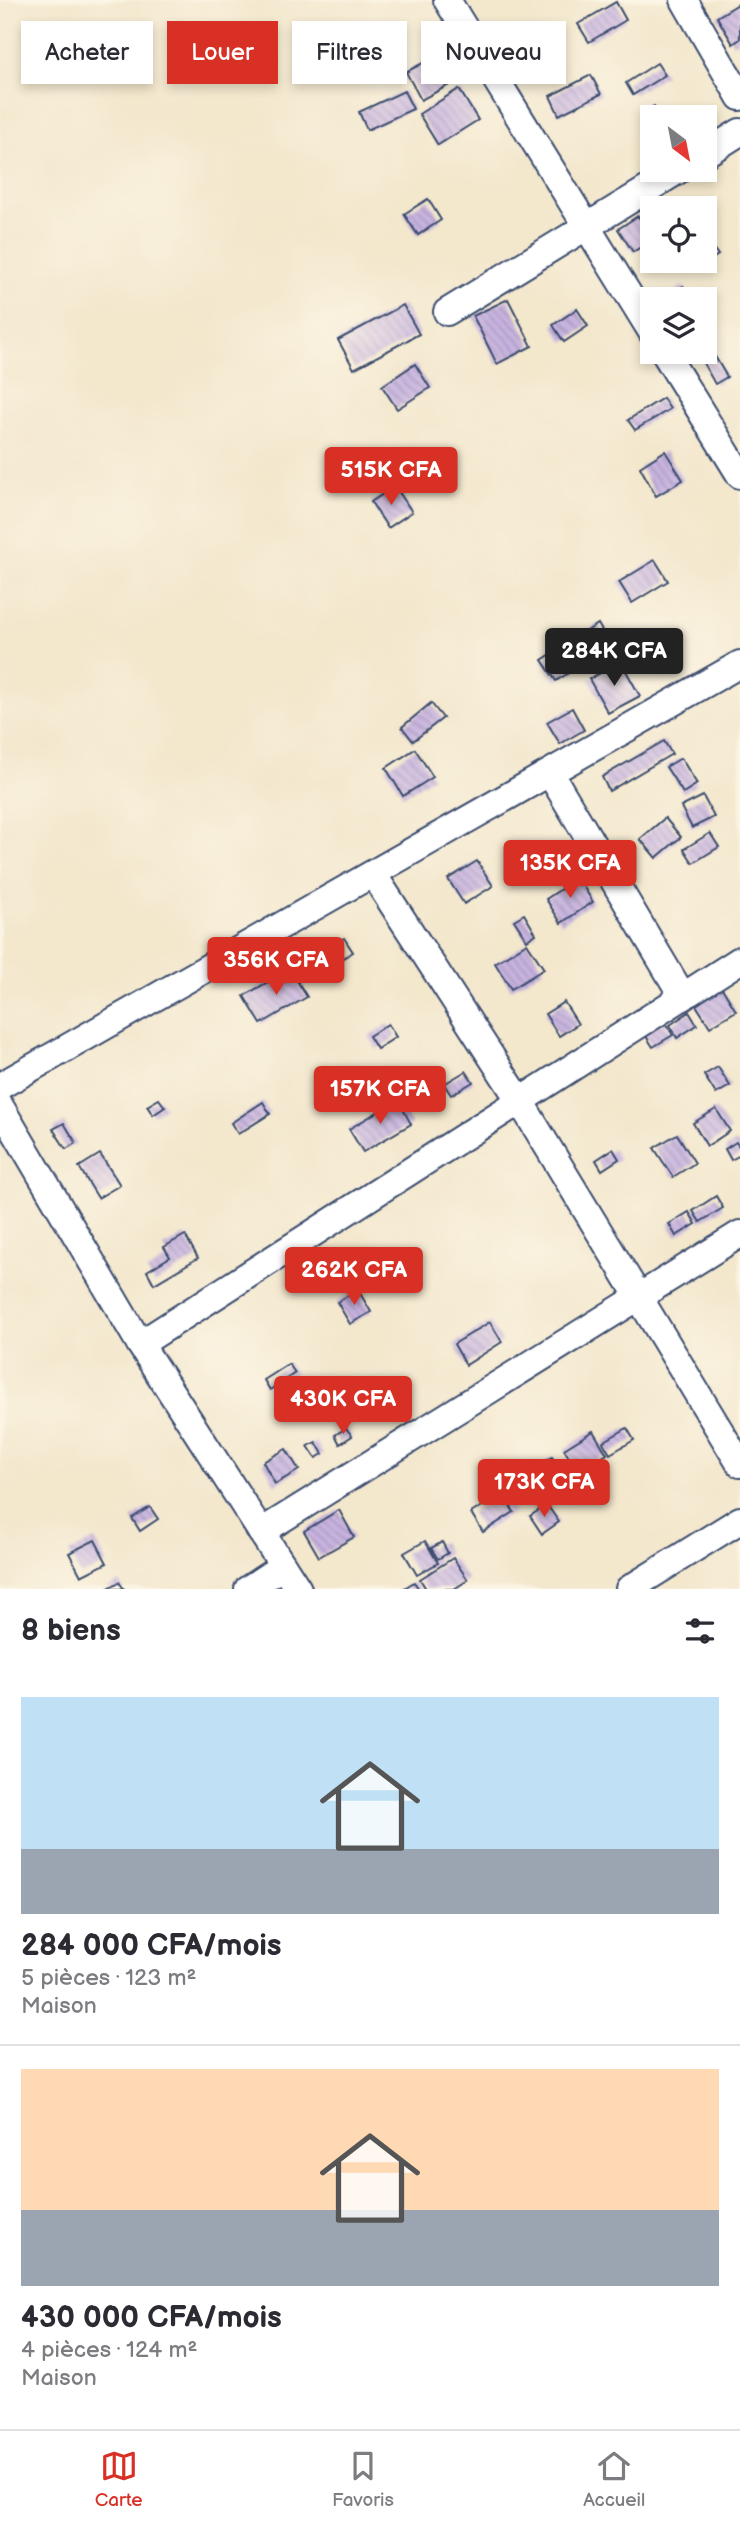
<!DOCTYPE html>
<html lang="fr">
<head>
<meta charset="utf-8">
<style>
  body { margin:0; font-family:"Balsamiq Sans",sans-serif; background:#f2f2f3; color:#2b2b33; height:100vh; display:flex; flex-direction:column; font-size:26px; white-space:nowrap }
  * { box-sizing:border-box; margin:0 }
  p { font-size:23px; color:#7c7c81 }
  .icon { flex:none; width:38px; height:38px; fill:none; stroke:currentColor; stroke-width:2; stroke-linecap:round; stroke-linejoin:round }
  .map { position:relative; height:1589px; overflow:hidden }
  .drawer { display:flex; flex-direction:column; background:#fff; flex:1 }
  .drawer>* { flex:none }
  .hud { position:absolute; left:21px; top:21px; width:698px; height:63px; display:flex; gap:14px }
  .needle { width:46px; rotate:148deg }
  .buttons { position:absolute; left:640px; top:105px; display:grid; gap:14px }
  .buttons a { display:grid; place-items:center; width:77px; height:77px; border-radius:0px; background:#fff; box-shadow:0 4px 10px #0003; font-size:35px }
  .price { position:absolute; translate:-50% -60px; padding:0 16px; border-radius:7px; background:#d93025; color:#fff; font-size:23px; line-height:46px; filter:drop-shadow(0 2px 4px #0008) }
  .price::after { content:''; position:absolute; left:50%; top:42px; width:21px; height:16px; margin-left:-10px; background:inherit; clip-path:polygon(0 0,100% 0,50% 100%) }
  .price.active { background:#222; color:#fff }
  ul { padding:0; list-style:none }
  li { display:grid; align-content:center; gap:14px; height:371px; padding:0 21px }
  li+li { border-top:2px solid #e1e1e2 }
  li span { display:grid; place-items:center; height:217px; border-radius:0px; color:#555 }
  li>.icon { margin-inline-start:auto }
  span .icon { width:126px; height:126px; fill:#fffc; stroke-width:1 }
  li b { font-size:30px }
  h2 { display:flex; justify-content:space-between; align-items:center; height:84px; padding:0 21px; font-size:30px }
  .chip { padding:0 24px; border-radius:0px; background:#fff; box-shadow:0 4px 10px #0003; font-size:24px; line-height:63px }
  .chip.active { background:#d93025; color:#fff }
  .dock { display:flex; justify-content:space-around; align-items:center; height:98px; border-top:2px solid #e1e1e2; background:#fff; font-size:19px; color:#7c7c81 }
  .dock a { display:grid; justify-items:center; gap:4px }
  .dock .active { color:#d93025 }
  .map>svg:first-child { display:block }
  .building { fill:url(#building-back-hatch) }
  .lines { fill:none; stroke-linecap:round; stroke-linejoin:round }
  .minor-casing { stroke:#3b4b6e; stroke-width:30 }
  .minor { stroke:#fff; stroke-width:26 }
</style>
</head>
<body>
<div class="map">
<svg width="740" height="1589" viewBox="0 0 740 1589">
  <defs>
    <pattern id="building-back-hatch" width="6" height="6" patternUnits="userSpaceOnUse" patternTransform="scale(1.75)"><rect width="6" height="6" fill="#c8b4e0"/><path d="M-1 5l2 2M0 0l6 6M5-1l2 2" fill="none" stroke="#a293b9"/></pattern>
  </defs>
  <rect width="100%" height="100%" fill="#fcf5e5"/>
  <filter id="ink" filterUnits="userSpaceOnUse"><feTurbulence type="fractalNoise" baseFrequency=".0143" numOctaves="2"/><feDisplacementMap in="SourceGraphic" scale="14" xChannelSelector="R" yChannelSelector="G"/><feConvolveMatrix kernelMatrix="1 2 1 2 8 2 1 2 1" color-interpolation-filters="sRGB"/></filter>
  <filter id="wash" filterUnits="userSpaceOnUse"><feTurbulence type="fractalNoise" baseFrequency=".00686" numOctaves="4" result="noise"/><feDisplacementMap in="SourceGraphic" scale="28" xChannelSelector="R" yChannelSelector="G"/><feGaussianBlur stdDeviation="1.57" result="paint"/><feColorMatrix in="noise" values="0 0 0 0 0 0 0 0 0 0 0 0 0 0 0 0 0 1.4 0 .05"/><feComposite in="paint" operator="in"/></filter>
  <g filter="url(#wash)">
    <rect width="100%" height="100%" fill="#f3e7cc"/>
    <g id="blocks">
      <g class="building">
        <path d="M 616,2 L 626,20 L 589,42 L 578,24 Z"/>
        <path d="M 740,3 L 740,39 L 733,44 L 717,17 Z"/>
        <path d="M 436,56 L 451,84 L 421,100 L 406,72 Z"/>
        <path d="M 657,63 L 665,75 L 633,95 L 626,83 Z"/>
        <path d="M 591,75 L 601,94 L 559,115 L 550,96 Z"/>
        <path d="M 459,89 L 478,120 L 438,145 L 419,114 Z"/>
        <path d="M 404,91 L 413,109 L 367,130 L 359,112 Z"/>
        <path d="M 654,106 L 660,116 L 653,117 L 653,121 L 648,124 L 642,113 Z"/>
        <path d="M 428,199 L 441,220 L 418,235 L 404,214 Z"/>
        <path d="M 638,216 L 653,239 L 633,252 L 618,229 Z"/>
        <path d="M 705,237 L 718,255 L 699,268 L 694,261 L 705,261 Z"/>
        <path d="M 683,286 L 692,299 L 662,299 Z"/>
        <path d="M 508,299 L 532,346 L 497,364 L 473,316 Z"/>
        <path d="M 403,305 L 419,334 L 354,369 L 338,340 Z"/>
        <path d="M 577,309 L 588,326 L 564,342 L 553,325 Z"/>
        <path d="M 710,348 L 727,377 L 715,384 L 698,354 Z"/>
        <path d="M 415,364 L 430,388 L 397,409 L 382,386 Z"/>
        <path d="M 663,398 L 670,409 L 635,430 L 628,420 Z"/>
        <path d="M 665,451 L 683,480 L 656,496 L 640,467 Z"/>
        <path d="M 395,486 L 412,512 L 388,528 L 371,502 Z"/>
        <path d="M 655,560 L 668,581 L 632,603 L 619,582 Z"/>
        <path d="M 598,624 L 611,646 L 556,681 L 542,660 Z"/>
        <path d="M 621,662 L 640,696 L 608,713 L 589,679 Z"/>
        <path d="M 431,703 L 443,718 L 413,741 L 402,727 Z"/>
        <path d="M 572,708 L 584,730 L 560,744 L 547,722 Z"/>
        <path d="M 664,741 L 672,754 L 609,791 L 602,777 Z"/>
        <path d="M 415,749 L 433,777 L 403,796 L 386,768 Z"/>
        <path d="M 681,758 L 697,784 L 683,793 L 666,767 Z"/>
        <path d="M 703,796 L 714,817 L 692,828 L 681,807 Z"/>
        <path d="M 665,818 L 681,837 L 656,858 L 640,839 Z"/>
        <path d="M 710,833 L 719,847 L 693,863 L 684,849 Z"/>
        <path d="M 477,861 L 493,886 L 464,904 L 448,879 Z"/>
        <path d="M 578,878 L 593,902 L 561,923 L 546,899 Z"/>
        <path d="M 524,914 L 536,934 L 527,940 L 514,920 Z"/>
        <path d="M 344,938 L 353,952 L 318,973 L 310,959 Z"/>
        <path d="M 527,943 L 544,969 L 511,989 L 495,963 Z"/>
        <path d="M 290,969 L 307,997 L 261,1024 L 244,996 Z"/>
        <path d="M 722,988 L 736,1011 L 710,1027 L 696,1005 Z"/>
        <path d="M 564,1002 L 578,1024 L 559,1036 L 545,1014 Z"/>
        <path d="M 689,1012 L 697,1025 L 677,1038 L 670,1025 Z"/>
        <path d="M 664,1021 L 673,1035 L 653,1047 L 644,1033 Z"/>
        <path d="M 388,1024 L 396,1037 L 377,1049 L 369,1036 Z"/>
        <path d="M 718,1067 L 730,1086 L 716,1094 L 704,1075 Z"/>
        <path d="M 466,1071 L 473,1082 L 451,1095 L 444,1084 Z"/>
        <path d="M 159,1099 L 165,1107 L 153,1115 L 147,1106 Z"/>
        <path d="M 398,1100 L 411,1124 L 363,1152 L 349,1129 Z"/>
        <path d="M 263,1102 L 270,1114 L 238,1134 L 231,1123 Z"/>
        <path d="M 716,1109 L 730,1131 L 707,1146 L 693,1123 Z"/>
        <path d="M 64,1123 L 76,1143 L 66,1149 L 53,1129 Z"/>
        <path d="M 677,1134 L 695,1163 L 673,1177 L 654,1148 Z"/>
        <path d="M 736,1142 L 740,1148 L 740,1155 L 731,1160 L 725,1149 Z"/>
        <path d="M 613,1149 L 619,1159 L 602,1170 L 596,1160 Z"/>
        <path d="M 100,1154 L 120,1185 L 98,1198 L 79,1167 Z"/>
        <path d="M 716,1196 L 723,1208 L 700,1222 L 693,1211 Z"/>
        <path d="M 689,1212 L 696,1224 L 676,1236 L 669,1224 Z"/>
        <path d="M 185,1235 L 198,1258 L 154,1284 L 147,1271 L 170,1257 L 164,1247 Z"/>
        <path d="M 358,1290 L 371,1312 L 350,1324 L 337,1302 Z"/>
        <path d="M 490,1322 L 502,1342 L 466,1365 L 454,1344 Z"/>
        <path d="M 289,1364 L 295,1373 L 270,1390 L 264,1380 Z"/>
        <path d="M 346,1428 L 352,1436 L 340,1444 L 335,1435 Z"/>
        <path d="M 627,1428 L 634,1440 L 610,1454 L 603,1442 Z"/>
        <path d="M 593,1431 L 607,1454 L 578,1472 L 564,1449 Z"/>
        <path d="M 316,1442 L 323,1454 L 316,1458 L 308,1446 Z"/>
        <path d="M 286,1449 L 299,1470 L 275,1484 L 263,1462 Z"/>
        <path d="M 552,1457 L 568,1483 L 547,1496 L 531,1471 Z"/>
        <path d="M 502,1494 L 514,1512 L 483,1532 L 471,1513 Z"/>
        <path d="M 547,1505 L 559,1522 L 542,1534 L 530,1516 Z"/>
        <path d="M 150,1507 L 158,1519 L 140,1531 L 132,1518 Z"/>
        <path d="M 339,1510 L 354,1537 L 319,1557 L 304,1531 Z"/>
        <path d="M 95,1540 L 107,1563 L 81,1576 L 69,1553 Z"/>
        <path d="M 425,1541 L 438,1563 L 417,1575 L 404,1553 Z"/>
        <path d="M 442,1542 L 448,1553 L 438,1559 L 431,1548 Z"/>
        <path d="M 453,1558 L 468,1580 L 454,1589 L 426,1589 L 420,1579 Z"/>
        <path d="M 119,1582 L 124,1589 L 107,1589 Z"/>
        <path d="M 414,1582 L 419,1589 L 403,1589 Z"/>
      </g>
    </g>
  </g>
  <g filter="url(#ink)">
    <use href="#blocks" fill-opacity="0" stroke="#3b4b6e" stroke-width="2"/>
    <g class="lines">
      <defs>
        <g id="minor">
          <path d="M 447,0 L 653,334"/>
          <path d="M 684,0 L 740,97"/>
          <path d="M 705,154 L 740,132"/>
          <path d="M 447,312 L 679,170"/>
          <path d="M 664,352 L 740,475"/>
          <path d="M 550,773 L 683,997"/>
          <path d="M 373,874 L 520,1101 L 740,1464"/>
          <path d="M 0,1086 L 740,664"/>
          <path d="M 0,1106 L 140,1344 L 298,1589"/>
          <path d="M 140,1344 L 740,960"/>
          <path d="M 261,1532 L 740,1234"/>
          <path d="M 248,1589 L 283,1566"/>
          <path d="M 629,1589 L 740,1520"/>
        </g>
      </defs>
      <use href="#minor" class="minor-casing"/>
      <use href="#minor" class="minor"/>
    </g>
  </g>
</svg>
<div class="buttons">
<a><svg class="needle" viewBox="-14 -14 28 28"><path d="M0-13l5 13h-10z" fill="#e53935"/><path d="M0 13l5-13h-10z" fill="#7c7c81"/></svg></a>
<a><svg class="icon" aria-label="locate" viewBox="0 0 24 24"><circle cx="12" cy="12" r="6"/><path d="M12 2v4M12 18v4M2 12h4M18 12h4"/></svg></a>
<a><svg class="icon" aria-label="layers" viewBox="0 0 24 24"><path d="M12 4l9 5-9 5-9-5zM3 14l9 5 9-5"/></svg></a>
</div>
<b class="price" style="left:391px;top:507px">515K CFA</b>
<b class="price active" style="left:614px;top:688px">284K CFA</b>
<b class="price" style="left:570px;top:900px">135K CFA</b>
<b class="price" style="left:276px;top:997px">356K CFA</b>
<b class="price" style="left:380px;top:1126px">157K CFA</b>
<b class="price" style="left:354px;top:1307px">262K CFA</b>
<b class="price" style="left:343px;top:1436px">430K CFA</b>
<b class="price" style="left:544px;top:1519px">173K CFA</b>
<div class="hud">
<a class="chip">Acheter</a>
<a class="chip active">Louer</a>
<a class="chip">Filtres</a>
<a class="chip">Nouveau</a>
</div>
</div>
<section class="drawer">
<h2>8 biens<svg class="icon" aria-label="filters" viewBox="0 0 24 24"><path d="M4 7h16M4 17h16"/><circle cx="9" cy="7" r="2"/><circle cx="15" cy="17" r="2"/></svg></h2>
<ul>
<li><span style="background:linear-gradient(#bfe0f5 70%,#9aa5b1 0)"><svg class="icon" aria-label="home" viewBox="0 0 24 24"><path d="M3 11l9-7 9 7M6 9v11h12V9"/></svg></span><div><b>284 000 CFA/mois</b><p>5 pièces · 123 m²</p><p>Maison</p></div></li>
<li><span style="background:linear-gradient(#ffd9b3 65%,#9aa5b1 0)"><svg class="icon" aria-label="home" viewBox="0 0 24 24"><path d="M3 11l9-7 9 7M6 9v11h12V9"/></svg></span><div><b>430 000 CFA/mois</b><p>4 pièces · 124 m²</p><p>Maison</p></div></li>
</ul>
</section>
<nav class="dock">
<a class="active"><svg class="icon" aria-label="map" viewBox="0 0 24 24"><path d="M3 6l6-2 6 2 6-2v14l-6 2-6-2-6 2zM9 4v14M15 6v14"/></svg>Carte</a>
<a><svg class="icon" aria-label="saved" viewBox="0 0 24 24"><path d="M7 4h10v16l-5-4-5 4z"/></svg>Favoris</a>
<a><svg class="icon" aria-label="home" viewBox="0 0 24 24"><path d="M3 11l9-7 9 7M6 9v11h12V9"/></svg>Accueil</a>
</nav>
</body>
</html>
